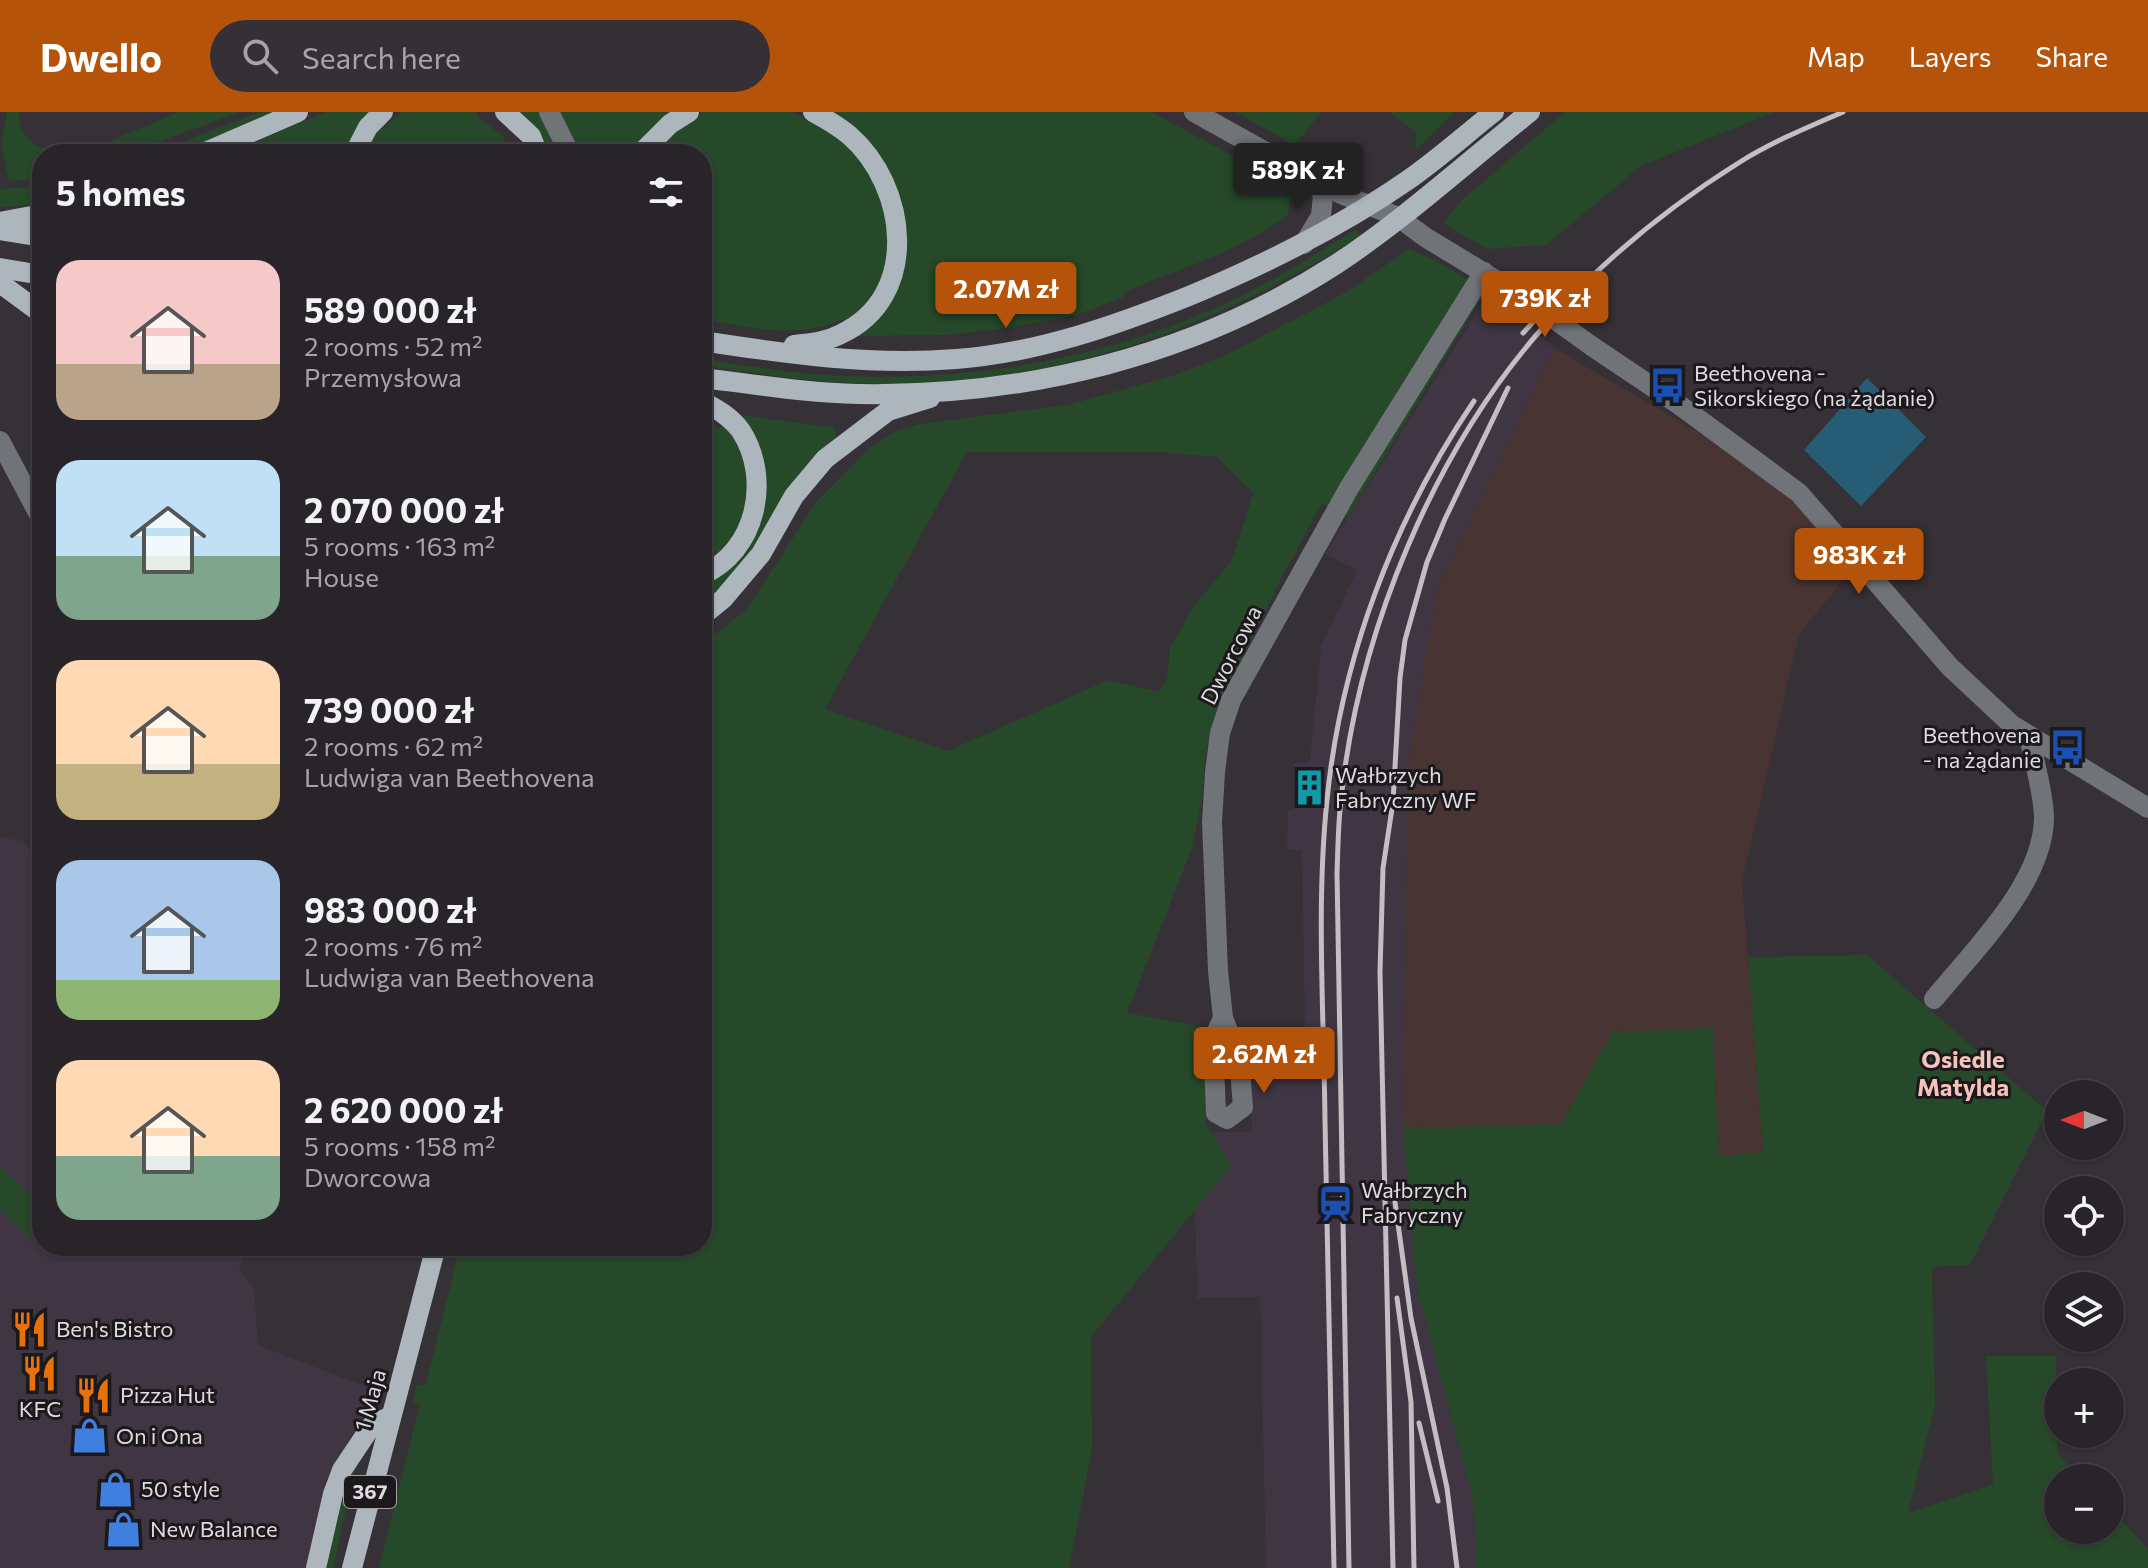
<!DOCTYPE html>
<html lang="en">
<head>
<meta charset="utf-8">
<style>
  body { margin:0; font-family:Commissioner,sans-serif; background:#343035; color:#f1f3f6; height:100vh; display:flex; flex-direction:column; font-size:30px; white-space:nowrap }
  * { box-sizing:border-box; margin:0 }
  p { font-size:26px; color:#a5a4a8 }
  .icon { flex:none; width:44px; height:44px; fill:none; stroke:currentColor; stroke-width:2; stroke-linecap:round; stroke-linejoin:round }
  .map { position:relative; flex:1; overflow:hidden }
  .panel { position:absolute; left:32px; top:32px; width:680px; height:1112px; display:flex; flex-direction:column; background:#282429; border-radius:32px; box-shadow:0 2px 6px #0004,0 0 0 2px #444146 }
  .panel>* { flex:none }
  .needle { width:52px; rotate:270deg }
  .tools { position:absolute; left:2044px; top:968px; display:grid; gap:16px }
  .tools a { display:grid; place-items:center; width:80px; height:80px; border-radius:50%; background:#282429; box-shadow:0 2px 6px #0004,0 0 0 2px #444146; font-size:40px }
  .price { position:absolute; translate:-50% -68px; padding:0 18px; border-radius:8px; background:#b45309; color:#fff; font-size:26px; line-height:52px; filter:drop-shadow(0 2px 4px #0008) }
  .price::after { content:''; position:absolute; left:50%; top:48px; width:24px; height:18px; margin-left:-12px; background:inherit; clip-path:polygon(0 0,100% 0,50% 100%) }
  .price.on { background:#222; color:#fff }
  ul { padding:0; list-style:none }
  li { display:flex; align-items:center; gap:24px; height:200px; padding:0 24px }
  li span { display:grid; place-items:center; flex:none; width:224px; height:160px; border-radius:24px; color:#555 }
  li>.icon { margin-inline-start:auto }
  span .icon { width:96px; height:96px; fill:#fffc; stroke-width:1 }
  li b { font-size:34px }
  h2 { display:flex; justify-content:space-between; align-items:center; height:96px; padding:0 24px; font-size:34px }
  header { display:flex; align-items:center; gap:48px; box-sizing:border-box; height:112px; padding:0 40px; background:#b45309; color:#fff }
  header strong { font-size:38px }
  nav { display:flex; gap:44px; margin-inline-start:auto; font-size:28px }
  .search { width:560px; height:72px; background:#343035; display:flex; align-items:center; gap:20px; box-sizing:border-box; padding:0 28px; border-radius:44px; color:#a5a4a8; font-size:30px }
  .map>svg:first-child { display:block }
  .built { fill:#403542 }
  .industrial { fill:#483433 }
  .green { fill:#264929; fill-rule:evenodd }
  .water { fill:#275c75 }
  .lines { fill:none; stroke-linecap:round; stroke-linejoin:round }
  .minor { stroke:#707478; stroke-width:20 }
  .major { stroke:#adb6bd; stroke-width:20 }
  .rail { stroke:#c3bec4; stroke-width:5 }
  .minor-bridge { stroke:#707478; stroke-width:20 }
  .labels { text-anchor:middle; stroke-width:6; stroke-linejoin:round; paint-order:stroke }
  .shield { fill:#1c191c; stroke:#a4a0a4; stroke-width:2 }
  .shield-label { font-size:20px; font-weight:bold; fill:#dedadf }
  .poi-label { font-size:22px; fill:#dedadf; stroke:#1c191c; text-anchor:start }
  .street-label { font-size:22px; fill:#dedadf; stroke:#1c191c }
  .neighbourhood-label { font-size:24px; font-weight:bold; fill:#f6c3ba; stroke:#1c191c }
</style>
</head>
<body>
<header>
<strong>Dwello</strong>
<div class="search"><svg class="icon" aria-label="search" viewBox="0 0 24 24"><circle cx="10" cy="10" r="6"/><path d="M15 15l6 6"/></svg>Search here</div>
<nav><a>Map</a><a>Layers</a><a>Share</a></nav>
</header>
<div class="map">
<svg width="2148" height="1456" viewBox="0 0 2148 1456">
  <rect width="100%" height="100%" fill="#363037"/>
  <g class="built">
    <path d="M 1491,178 L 1554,236 L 1437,478 L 1408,655 L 1403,1016 L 1417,1175 L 1474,1392 L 1476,1456 L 1266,1456 L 1260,1185 L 1197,1186 L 1194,1050 L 1204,1020 L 1252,1020 L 1248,927 L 1305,923 L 1302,739 L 1287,737 L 1288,698 L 1295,696 L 1294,652 L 1310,649 L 1321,534 L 1357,458 L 1325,442 Z"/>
    <path d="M 0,725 L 23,729 L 42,757 L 42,1134 L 246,1134 L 239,1158 L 254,1176 L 258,1233 L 372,1277 L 370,1290 L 363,1304 L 327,1366 L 308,1456 L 0,1456 Z"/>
  </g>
  <path class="industrial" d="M 1554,236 L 1751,351 L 1831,425 L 1853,456 L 1799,522 L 1742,770 L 1763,1040 L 1718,1044 L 1713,916 L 1612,920 L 1561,1012 L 1403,1016 L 1408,655 L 1437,478 Z"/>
  <g class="green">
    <path d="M 7,0 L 19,0 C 18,25 38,42 63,36 L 65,42 L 42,42 L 42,66 L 9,69 L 1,32 Z"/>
    <path d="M 179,0 L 241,0 L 124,42 L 79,42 Z"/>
    <path d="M 260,0 L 277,0 L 174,42 L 150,42 Z"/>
    <path d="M 326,0 L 375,0 L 345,42 L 226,42 Z"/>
    <path d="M 402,0 L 476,0 L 478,6 L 503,24 L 510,42 L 361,42 L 373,23 Z"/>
    <path d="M 516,0 L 540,0 L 551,26 L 554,42 L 546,42 Z"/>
    <path d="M 559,0 L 672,0 L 629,42 L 583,42 Z"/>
    <path d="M 704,0 C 728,0 768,0 790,0 C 799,2 809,9 818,13 C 877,43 906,120 876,180 C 870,192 855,202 846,211 L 844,207 C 795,228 752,216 702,207 L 702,42 L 651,42 L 674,19 Z"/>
    <path d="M 829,0 L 1151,0 L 1269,63 L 1291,79 L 1288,103 C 1240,139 1180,157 1124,180 L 1123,186 L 1076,203 L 1008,216 L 944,223 L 856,224 C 904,193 916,136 899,84 Z"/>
    <path d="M 1235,0 L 1321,0 L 1295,33 Z"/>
    <path d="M 1389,0 L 1454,0 L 1416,38 L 1416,20 Z"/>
    <path d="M 1565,0 L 1775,0 L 1641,54 L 1546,133 L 1487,137 L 1443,111 L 1463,87 Z"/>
    <path d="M 42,74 L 42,92 L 0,95 L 0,77 Z"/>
    <path d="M 1356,117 L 1360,124 C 1213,217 1060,272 884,272 C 823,272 762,263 702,253 L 702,247 C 750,254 798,263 847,264 C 981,269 1113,245 1235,187 C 1277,166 1317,142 1356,117 Z"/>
    <path d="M 1409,137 L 1433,147 L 1486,178 L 1348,405 L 1322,391 L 1282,465 L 1214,606 L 1206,641 L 1201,693 L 1192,736 L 1127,901 L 1208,916 L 1206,1012 L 1231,1054 L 1091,1225 L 1092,1338 L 1069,1456 L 379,1456 L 420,1291 L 413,1291 L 416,1274 L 426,1272 L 460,1134 L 702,1134 L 702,532 L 746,498 L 817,389 L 868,337 L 895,319 L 920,312 L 1067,293 L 1172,264 L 1225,243 L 1345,181 ZM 967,340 L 1156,340 L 1217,345 L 1253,381 L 1232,448 L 1191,498 L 1170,536 L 1167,567 L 1159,580 L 1109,568 L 947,639 L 825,597 Z"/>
    <path d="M 702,302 L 718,317 L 725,313 C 763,359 754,422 702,452 Z"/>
    <path d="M 740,303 L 835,316 L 836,326 L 807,351 L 788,377 L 761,428 L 702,498 L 702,472 C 735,454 753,436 763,398 C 765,388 768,378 766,367 C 761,346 748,324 740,303 Z"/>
    <path d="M 1867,843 L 2047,999 L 1970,1153 L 1932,1155 L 1935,1293 L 1908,1401 L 1993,1372 L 1986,1244 L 2056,1244 L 2057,1341 L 2081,1366 L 2058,1366 L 2058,1418 L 2110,1418 L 2110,1396 L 2148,1437 L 2148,1456 L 1476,1456 L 1474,1392 L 1417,1175 L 1403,1016 L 1561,1012 L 1612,920 L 1713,916 L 1718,1044 L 1763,1040 L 1748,845 Z"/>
    <path d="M 0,1055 L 42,1093 L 42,1113 L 31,1126 L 0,1098 Z"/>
    <path d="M 358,1345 L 333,1456 L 323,1456 L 338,1385 Z"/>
  </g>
  <path class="water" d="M 1867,266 L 1926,325 L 1861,394 L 1804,338 Z"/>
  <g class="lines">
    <g class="minor">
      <path d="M 549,0 L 570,42"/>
      <path d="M 1194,0 L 1341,82 L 1398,105 L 1425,125 L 1522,184"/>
      <path d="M 1304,132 L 1321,104 L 1323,83 L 1311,64"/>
      <path d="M 1593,235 L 1678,292 L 1799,381 L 1950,555 L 2012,613 L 2148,696"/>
      <path d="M 0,329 L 42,408"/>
      <path d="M 1934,887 C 1973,839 2045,770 2044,704 C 2043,678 2034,650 2029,624"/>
      <path d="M 1223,906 L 1239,946 L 1243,995 L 1227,1007 L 1216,1001 L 1213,928 L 1223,906 L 1218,859 L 1212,710 L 1215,660 L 1220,621 L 1231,588 L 1349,376 L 1484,160"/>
    </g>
    <g class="major">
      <path d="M 505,0 L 531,24 L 538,42"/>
      <path d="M 201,42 L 298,0"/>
      <path d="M 354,42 L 368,15 L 383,0"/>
      <path d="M 640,42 L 670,12 L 689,0"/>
      <path d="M 0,110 L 42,102"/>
      <path d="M 0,118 L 42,125"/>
      <path d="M 0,156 L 42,163"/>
      <path d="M 0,171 L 42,202"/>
      <path d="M 702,229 C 786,242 871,254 956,247 C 1037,241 1114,214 1189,184 C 1266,152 1340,115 1408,68 C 1438,47 1466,22 1494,0"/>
      <path d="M 794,233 C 810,231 826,230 841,222 C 921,185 908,74 849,23 C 838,14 826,7 813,0"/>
      <path d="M 702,266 C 754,272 806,281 858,282 C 1026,285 1193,244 1335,153 C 1401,110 1467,50 1530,0"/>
      <path d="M 702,289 C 717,297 731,305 741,319 C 772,367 756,440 702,463"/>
      <path d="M 702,504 L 723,487 L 761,442 L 794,384 L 825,347 L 888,299 L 930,286"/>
      <path d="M 316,1456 L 333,1382 L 342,1358 L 372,1313 L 391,1304"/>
      <path d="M 352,1456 L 436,1134"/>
    </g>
    <g class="rail">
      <path d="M 1523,221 L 1572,168"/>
      <path d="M 1395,1090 L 1411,1206 L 1447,1376 L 1457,1456"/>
      <path d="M 1397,1186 L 1411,1290 L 1414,1456"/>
      <path d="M 1419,1311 L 1438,1389"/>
      <path d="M 1334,1456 C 1331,1307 1328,1158 1325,1009 C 1324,902 1316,794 1327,688 C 1341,546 1394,407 1474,289"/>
      <path d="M 1349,1456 L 1337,761 C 1338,737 1338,712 1341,688 C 1358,522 1433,338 1546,212 C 1602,149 1668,95 1740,50 C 1772,30 1808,15 1843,0"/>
      <path d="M 1393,1456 L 1380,860 L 1383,756 L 1393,690 L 1400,566 L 1405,528 L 1427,450 L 1445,407 L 1508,276"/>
    </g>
    <path class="minor-bridge" d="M 1522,184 L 1593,235"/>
  </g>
  <defs>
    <symbol id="bus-bare" viewBox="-9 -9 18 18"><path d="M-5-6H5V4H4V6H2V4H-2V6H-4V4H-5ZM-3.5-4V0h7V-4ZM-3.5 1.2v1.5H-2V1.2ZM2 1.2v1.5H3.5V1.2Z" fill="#1a4fb4" stroke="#1c191c" stroke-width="2.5" paint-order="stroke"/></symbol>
    <symbol id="building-bare" viewBox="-9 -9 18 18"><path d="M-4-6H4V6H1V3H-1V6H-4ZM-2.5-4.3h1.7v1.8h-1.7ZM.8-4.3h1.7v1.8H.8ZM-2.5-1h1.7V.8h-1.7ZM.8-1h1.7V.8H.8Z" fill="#0f9aa8" stroke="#1c191c" stroke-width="2.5" paint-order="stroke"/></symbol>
    <symbol id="station-bare" viewBox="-9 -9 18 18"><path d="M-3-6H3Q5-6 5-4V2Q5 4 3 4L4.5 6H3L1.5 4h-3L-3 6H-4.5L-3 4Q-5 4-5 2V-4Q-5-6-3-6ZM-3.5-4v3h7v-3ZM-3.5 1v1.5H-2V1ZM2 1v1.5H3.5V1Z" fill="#1a4fb4" stroke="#1c191c" stroke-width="2.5" paint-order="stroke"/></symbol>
    <symbol id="restaurant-bare" viewBox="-9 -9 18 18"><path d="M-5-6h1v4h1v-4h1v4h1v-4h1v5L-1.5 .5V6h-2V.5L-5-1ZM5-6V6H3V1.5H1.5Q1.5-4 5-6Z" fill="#e8710a" stroke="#1c191c" stroke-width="2.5" paint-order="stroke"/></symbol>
    <symbol id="shop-bare" viewBox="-9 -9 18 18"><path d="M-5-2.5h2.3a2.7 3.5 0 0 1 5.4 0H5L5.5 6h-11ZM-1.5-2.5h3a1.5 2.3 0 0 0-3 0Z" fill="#3f7fe0" stroke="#1c191c" stroke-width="2.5" paint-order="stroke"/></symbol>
  </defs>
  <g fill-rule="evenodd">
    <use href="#bus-bare" x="1642" y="248" width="51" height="51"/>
    <use href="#bus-bare" x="2042" y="610" width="51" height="51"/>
    <use href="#building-bare" x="1284" y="650" width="51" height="51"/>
    <use href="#station-bare" x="1310" y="1066" width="51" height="51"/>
    <use href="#restaurant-bare" x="4" y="1192" width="51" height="51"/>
    <use href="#restaurant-bare" x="14" y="1236" width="51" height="51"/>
    <use href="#restaurant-bare" x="68" y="1258" width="51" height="51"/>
    <use href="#shop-bare" x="64" y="1298" width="51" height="51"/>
    <use href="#shop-bare" x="90" y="1352" width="51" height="51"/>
    <use href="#shop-bare" x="98" y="1392" width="51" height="51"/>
  </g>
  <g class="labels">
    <rect class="shield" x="344" y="1364" width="52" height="32" rx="6"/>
    <g class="shield-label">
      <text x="370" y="1387">367</text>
    </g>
    <g class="poi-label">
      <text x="1694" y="269">Beethovena -<tspan x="1694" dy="25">Sikorskiego (na żądanie)</tspan></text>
      <text x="2041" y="631" text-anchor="end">Beethovena<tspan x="2041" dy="25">- na żądanie</tspan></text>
      <text x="1335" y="671">Wałbrzych<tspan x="1335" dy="25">Fabryczny WF</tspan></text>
      <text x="1361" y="1086">Wałbrzych<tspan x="1361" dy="25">Fabryczny</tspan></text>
      <text x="56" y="1225">Ben's Bistro</text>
      <text x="120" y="1291">Pizza Hut</text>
      <text x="40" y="1305" text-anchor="middle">KFC</text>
      <text x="116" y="1332">On i Ona</text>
      <text x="141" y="1385">50 style</text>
      <text x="150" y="1425">New Balance</text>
    </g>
    <g class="street-label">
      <text transform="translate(1231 543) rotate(-63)" y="8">Dworcowa</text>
      <text transform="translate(370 1288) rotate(-74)" y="8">1 Maja</text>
    </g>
    <g class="neighbourhood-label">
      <text x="1963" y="956">Osiedle<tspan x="1963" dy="28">Matylda</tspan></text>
    </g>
  </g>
</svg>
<div class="tools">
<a><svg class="needle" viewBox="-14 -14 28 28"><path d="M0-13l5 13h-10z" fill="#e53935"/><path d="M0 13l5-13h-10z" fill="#a5a4a8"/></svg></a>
<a><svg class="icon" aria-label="locate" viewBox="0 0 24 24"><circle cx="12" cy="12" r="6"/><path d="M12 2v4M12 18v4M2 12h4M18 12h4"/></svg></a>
<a><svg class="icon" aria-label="layers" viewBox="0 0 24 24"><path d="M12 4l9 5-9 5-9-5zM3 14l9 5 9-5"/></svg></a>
<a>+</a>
<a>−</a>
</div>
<b class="price on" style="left:1298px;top:99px">589K zł</b>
<b class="price" style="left:1006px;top:218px">2.07M zł</b>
<b class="price" style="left:1545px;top:227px">739K zł</b>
<b class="price" style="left:1859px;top:484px">983K zł</b>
<b class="price" style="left:1264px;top:983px">2.62M zł</b>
<section class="panel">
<h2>5 homes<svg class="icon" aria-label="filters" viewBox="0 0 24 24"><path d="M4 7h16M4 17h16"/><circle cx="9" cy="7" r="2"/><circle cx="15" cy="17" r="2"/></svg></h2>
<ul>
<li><span style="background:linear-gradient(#f6c9c9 65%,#b9a48a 0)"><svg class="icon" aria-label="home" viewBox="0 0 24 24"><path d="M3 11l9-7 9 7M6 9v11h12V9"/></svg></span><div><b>589 000 zł</b><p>2 rooms · 52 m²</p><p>Przemysłowa</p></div></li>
<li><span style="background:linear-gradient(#bfe0f5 60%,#7fa58c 0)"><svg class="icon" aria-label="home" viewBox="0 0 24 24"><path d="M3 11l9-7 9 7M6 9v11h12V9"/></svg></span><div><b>2 070 000 zł</b><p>5 rooms · 163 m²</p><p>House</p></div></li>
<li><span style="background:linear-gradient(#ffd9b3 65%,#c2b280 0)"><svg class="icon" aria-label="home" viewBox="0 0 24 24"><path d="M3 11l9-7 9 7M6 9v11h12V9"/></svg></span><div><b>739 000 zł</b><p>2 rooms · 62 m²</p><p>Ludwiga van Beethovena</p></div></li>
<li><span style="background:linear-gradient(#a9c7e8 75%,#8fb573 0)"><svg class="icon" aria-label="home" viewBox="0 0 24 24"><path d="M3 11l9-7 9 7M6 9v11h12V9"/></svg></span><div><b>983 000 zł</b><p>2 rooms · 76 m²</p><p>Ludwiga van Beethovena</p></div></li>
<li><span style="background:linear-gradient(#ffd9b3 60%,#7fa58c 0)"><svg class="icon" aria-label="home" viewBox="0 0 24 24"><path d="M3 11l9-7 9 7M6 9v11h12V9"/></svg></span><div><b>2 620 000 zł</b><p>5 rooms · 158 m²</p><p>Dworcowa</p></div></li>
</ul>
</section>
</div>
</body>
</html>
